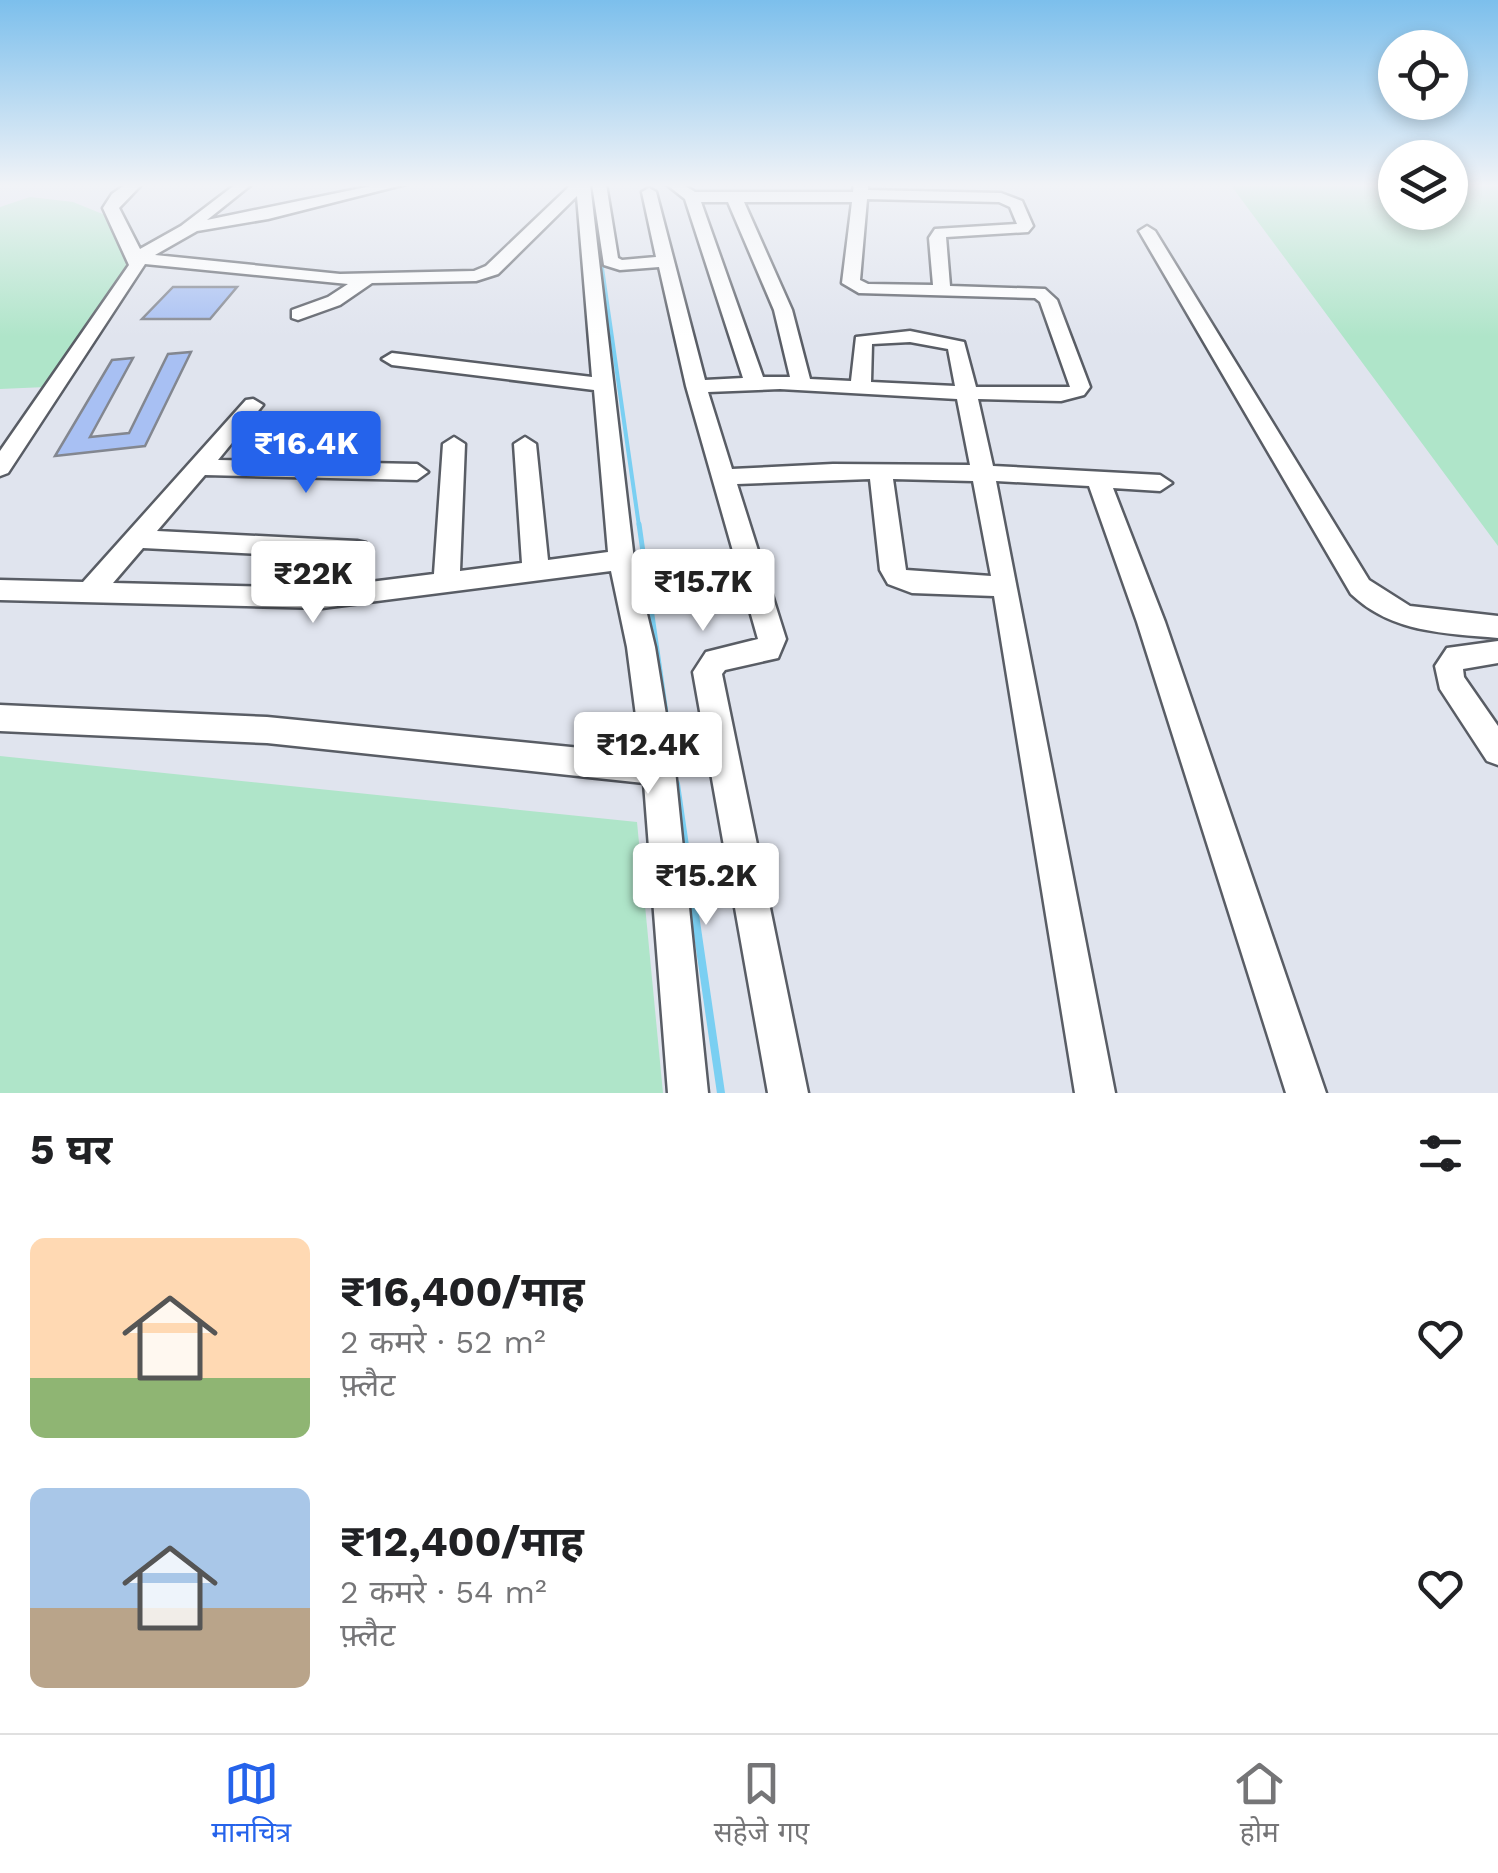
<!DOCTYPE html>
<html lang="hi">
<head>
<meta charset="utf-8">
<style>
  body { margin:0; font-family:"Work Sans","Noto Sans Devanagari",sans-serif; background:#f6f6f6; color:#202124; height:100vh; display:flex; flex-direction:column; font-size:38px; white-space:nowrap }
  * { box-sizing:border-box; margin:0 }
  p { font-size:32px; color:#757577 }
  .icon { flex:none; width:55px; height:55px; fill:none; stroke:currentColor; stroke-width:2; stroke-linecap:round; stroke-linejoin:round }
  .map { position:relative; height:1093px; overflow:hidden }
  .drawer { display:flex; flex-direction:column; background:#fff; flex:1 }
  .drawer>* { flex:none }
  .controls { position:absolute; left:1378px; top:30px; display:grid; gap:20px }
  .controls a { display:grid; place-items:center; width:90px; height:90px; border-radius:50%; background:#fff; box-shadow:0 5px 15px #0003; font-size:50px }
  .price { position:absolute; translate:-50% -85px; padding:0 22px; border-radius:10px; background:#fff; color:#222; font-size:32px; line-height:65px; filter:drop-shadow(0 2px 5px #0008) }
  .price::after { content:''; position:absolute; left:50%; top:60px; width:30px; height:22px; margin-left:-15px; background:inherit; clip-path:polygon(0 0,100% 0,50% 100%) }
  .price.selected { background:#2563eb; color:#fff }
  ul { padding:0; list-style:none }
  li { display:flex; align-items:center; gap:30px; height:250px; padding:0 30px }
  li span { display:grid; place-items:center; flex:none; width:280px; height:200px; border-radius:15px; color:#555 }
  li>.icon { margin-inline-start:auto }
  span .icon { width:120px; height:120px; fill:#fffc; stroke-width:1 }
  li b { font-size:42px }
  h2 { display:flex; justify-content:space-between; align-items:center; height:120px; padding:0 30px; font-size:42px }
  .tab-bar { display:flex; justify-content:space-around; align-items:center; height:140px; border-top:2px solid #e0e0e0; background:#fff; font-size:28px; color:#757577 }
  .tab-bar a { display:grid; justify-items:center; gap:5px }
  .tab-bar .selected { color:#2563eb }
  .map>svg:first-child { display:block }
  .green { fill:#afe5c9 }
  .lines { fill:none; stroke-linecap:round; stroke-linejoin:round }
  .stream-far2 { stroke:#7acff2; stroke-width:4 }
  .stream-far1 { stroke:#7acff2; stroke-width:5 }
  .stream { stroke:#7acff2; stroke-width:8 }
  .building { fill:#a8c0f3; stroke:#838790; stroke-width:2.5 }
  .minor-casing { stroke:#595d65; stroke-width:5 }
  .minor { fill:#fff; fill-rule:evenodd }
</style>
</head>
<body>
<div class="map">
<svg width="1498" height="1093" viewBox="0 0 1498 1093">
  <rect width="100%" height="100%" fill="#e0e4ee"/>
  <g class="green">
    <path d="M 1230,184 L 1395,184 L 1395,212 L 1450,212 L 1450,184 L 1498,184 L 1498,546 Z"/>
    <path d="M 30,197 L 73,202 L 105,215 L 130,262 L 46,387 L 0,389 L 0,207 Z"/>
    <path d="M 0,756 L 637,822 L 663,1093 L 0,1093 Z"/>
  </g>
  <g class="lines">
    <path class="stream-far2" d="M 590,184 L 639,526"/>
    <path class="stream-far1" d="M 639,524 L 669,734"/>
    <path class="stream" d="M 676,784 L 721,1093"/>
  </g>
  <g class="building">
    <path d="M 173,287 L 237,287 L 210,319 L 142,319 Z"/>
    <path d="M 191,352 L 145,446 L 55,456 L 112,360 L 133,358 L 90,437 L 129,433 L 168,354 Z"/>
  </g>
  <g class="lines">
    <defs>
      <g id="minor">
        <path d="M 126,184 L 142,184 L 119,208 L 140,249 L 181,226 L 236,184 L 252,184 L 207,220 L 381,184 L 406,184 L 268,219 L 197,231 L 155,255 L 340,274 L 474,271 L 486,266 L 572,184 L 590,184 L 634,560 L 655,647 L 675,770 L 708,1093 L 668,1093 L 644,783 L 267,743 L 0,731 L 0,705 L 267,717 L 641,754 L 627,647 L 611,571 L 322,608 L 0,600 L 0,580 L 83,582 L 246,400 L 253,399 L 263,405 L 218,460 L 417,464 L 428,472 L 417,480 L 205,475 L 157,531 L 357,541 L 366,543 L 370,550 L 366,557 L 357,559 L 143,548 L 113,583 L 322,588 L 434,574 L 443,444 L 454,437 L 465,444 L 460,571 L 522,563 L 514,444 L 525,437 L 536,444 L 548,560 L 608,552 L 594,390 L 392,365 L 382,359 L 392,353 L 592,377 L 577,196 L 498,274 L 476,281 L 372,283 L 340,305 L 298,320 L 292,318 L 292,310 L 328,297 L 348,284 L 145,264 L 8,473 L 0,476 L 0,451 L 129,265 L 103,208 L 112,194 Z"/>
        <path d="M 592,184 L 606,184 L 618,258 L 622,260 L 656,257 L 642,192 L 649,188 L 656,192 L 705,380 L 743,378 L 685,199 L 666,184 L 682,184 L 695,192 L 853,192 L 854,184 L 868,184 L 868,190 L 1001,193 L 1022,201 L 1033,226 L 1028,232 L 946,237 L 950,286 L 1045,289 L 1057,300 L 1090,387 L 1084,395 L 1061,401 L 978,399 L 993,466 L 1160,475 L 1172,483 L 1160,491 L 1113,488 L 1165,622 L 1326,1093 L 1286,1093 L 1137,622 L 1089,486 L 996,481 L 1115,1093 L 1075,1093 L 994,596 L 912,593 L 888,584 L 880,570 L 870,479 L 737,484 L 786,639 L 778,658 L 725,670 L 722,674 L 808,1093 L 768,1093 L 693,672 L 706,652 L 758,639 L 686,386 L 659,267 L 620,270 L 604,265 ZM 867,199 L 999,202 L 1010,207 L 1017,224 L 935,229 L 929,238 L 933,285 L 868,284 L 860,280 ZM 701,202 L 728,202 L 774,310 L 790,377 L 763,377 ZM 744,202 L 852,202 L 842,283 L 859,293 L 1035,298 L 1040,302 L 1070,387 L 976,387 L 964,342 L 910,331 L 856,337 L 851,381 L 810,379 L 792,310 ZM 910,342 L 948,349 L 955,386 L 871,382 L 872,344 ZM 780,389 L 957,399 L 970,465 L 833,464 L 732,469 L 708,392 ZM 893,479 L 973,481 L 991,576 L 906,570 Z"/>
        <path d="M 1147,226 L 1155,231 L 1369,580 L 1410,606 L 1498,616 L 1498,638 C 1444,633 1392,633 1351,594 L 1139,231 Z"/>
        <path d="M 1498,641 L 1498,663 L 1463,669 L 1464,677 L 1498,726 L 1498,765 L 1487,761 L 1440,689 L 1435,666 L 1447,648 Z"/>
      </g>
    </defs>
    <use href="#minor" class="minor-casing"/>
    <use href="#minor" class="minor"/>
  </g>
  <linearGradient id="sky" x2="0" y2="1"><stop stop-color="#7cbfec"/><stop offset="0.55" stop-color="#f1f3f7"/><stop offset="1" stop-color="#f1f3f7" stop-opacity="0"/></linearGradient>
  <rect width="1498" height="337" fill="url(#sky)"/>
</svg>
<div class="controls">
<a><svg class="icon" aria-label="locate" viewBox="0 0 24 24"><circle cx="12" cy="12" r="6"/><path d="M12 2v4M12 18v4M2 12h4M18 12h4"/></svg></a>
<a><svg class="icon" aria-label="layers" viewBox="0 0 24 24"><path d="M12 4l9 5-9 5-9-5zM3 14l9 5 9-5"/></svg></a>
</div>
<b class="price selected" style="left:306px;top:496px">₹16.4K</b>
<b class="price" style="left:313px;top:626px">₹22K</b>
<b class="price" style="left:703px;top:634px">₹15.7K</b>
<b class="price" style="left:648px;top:797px">₹12.4K</b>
<b class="price" style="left:706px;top:928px">₹15.2K</b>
</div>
<section class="drawer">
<h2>5 घर<svg class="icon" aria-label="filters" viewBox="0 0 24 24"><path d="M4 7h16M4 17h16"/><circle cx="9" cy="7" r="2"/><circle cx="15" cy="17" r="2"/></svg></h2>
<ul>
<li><span style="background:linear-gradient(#ffd9b3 70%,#8fb573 0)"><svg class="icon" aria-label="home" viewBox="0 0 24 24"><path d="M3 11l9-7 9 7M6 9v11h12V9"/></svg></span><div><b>₹16,400/माह</b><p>2 कमरे · 52 m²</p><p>फ़्लैट</p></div><svg class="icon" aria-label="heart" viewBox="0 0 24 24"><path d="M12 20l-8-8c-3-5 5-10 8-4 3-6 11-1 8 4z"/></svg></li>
<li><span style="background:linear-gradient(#a9c7e8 60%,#b9a48a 0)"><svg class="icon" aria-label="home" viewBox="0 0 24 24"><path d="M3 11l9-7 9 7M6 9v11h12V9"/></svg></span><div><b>₹12,400/माह</b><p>2 कमरे · 54 m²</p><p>फ़्लैट</p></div><svg class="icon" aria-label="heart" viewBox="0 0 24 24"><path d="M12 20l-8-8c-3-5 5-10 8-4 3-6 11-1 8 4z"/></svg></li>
</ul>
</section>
<nav class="tab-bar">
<a class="selected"><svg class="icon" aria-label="map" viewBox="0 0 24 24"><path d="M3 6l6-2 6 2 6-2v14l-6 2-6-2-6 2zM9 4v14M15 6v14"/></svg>मानचित्र</a>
<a><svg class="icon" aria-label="saved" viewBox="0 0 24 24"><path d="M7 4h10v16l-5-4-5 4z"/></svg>सहेजे गए</a>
<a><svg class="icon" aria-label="home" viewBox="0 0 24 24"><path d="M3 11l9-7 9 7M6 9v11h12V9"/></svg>होम</a>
</nav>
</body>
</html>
